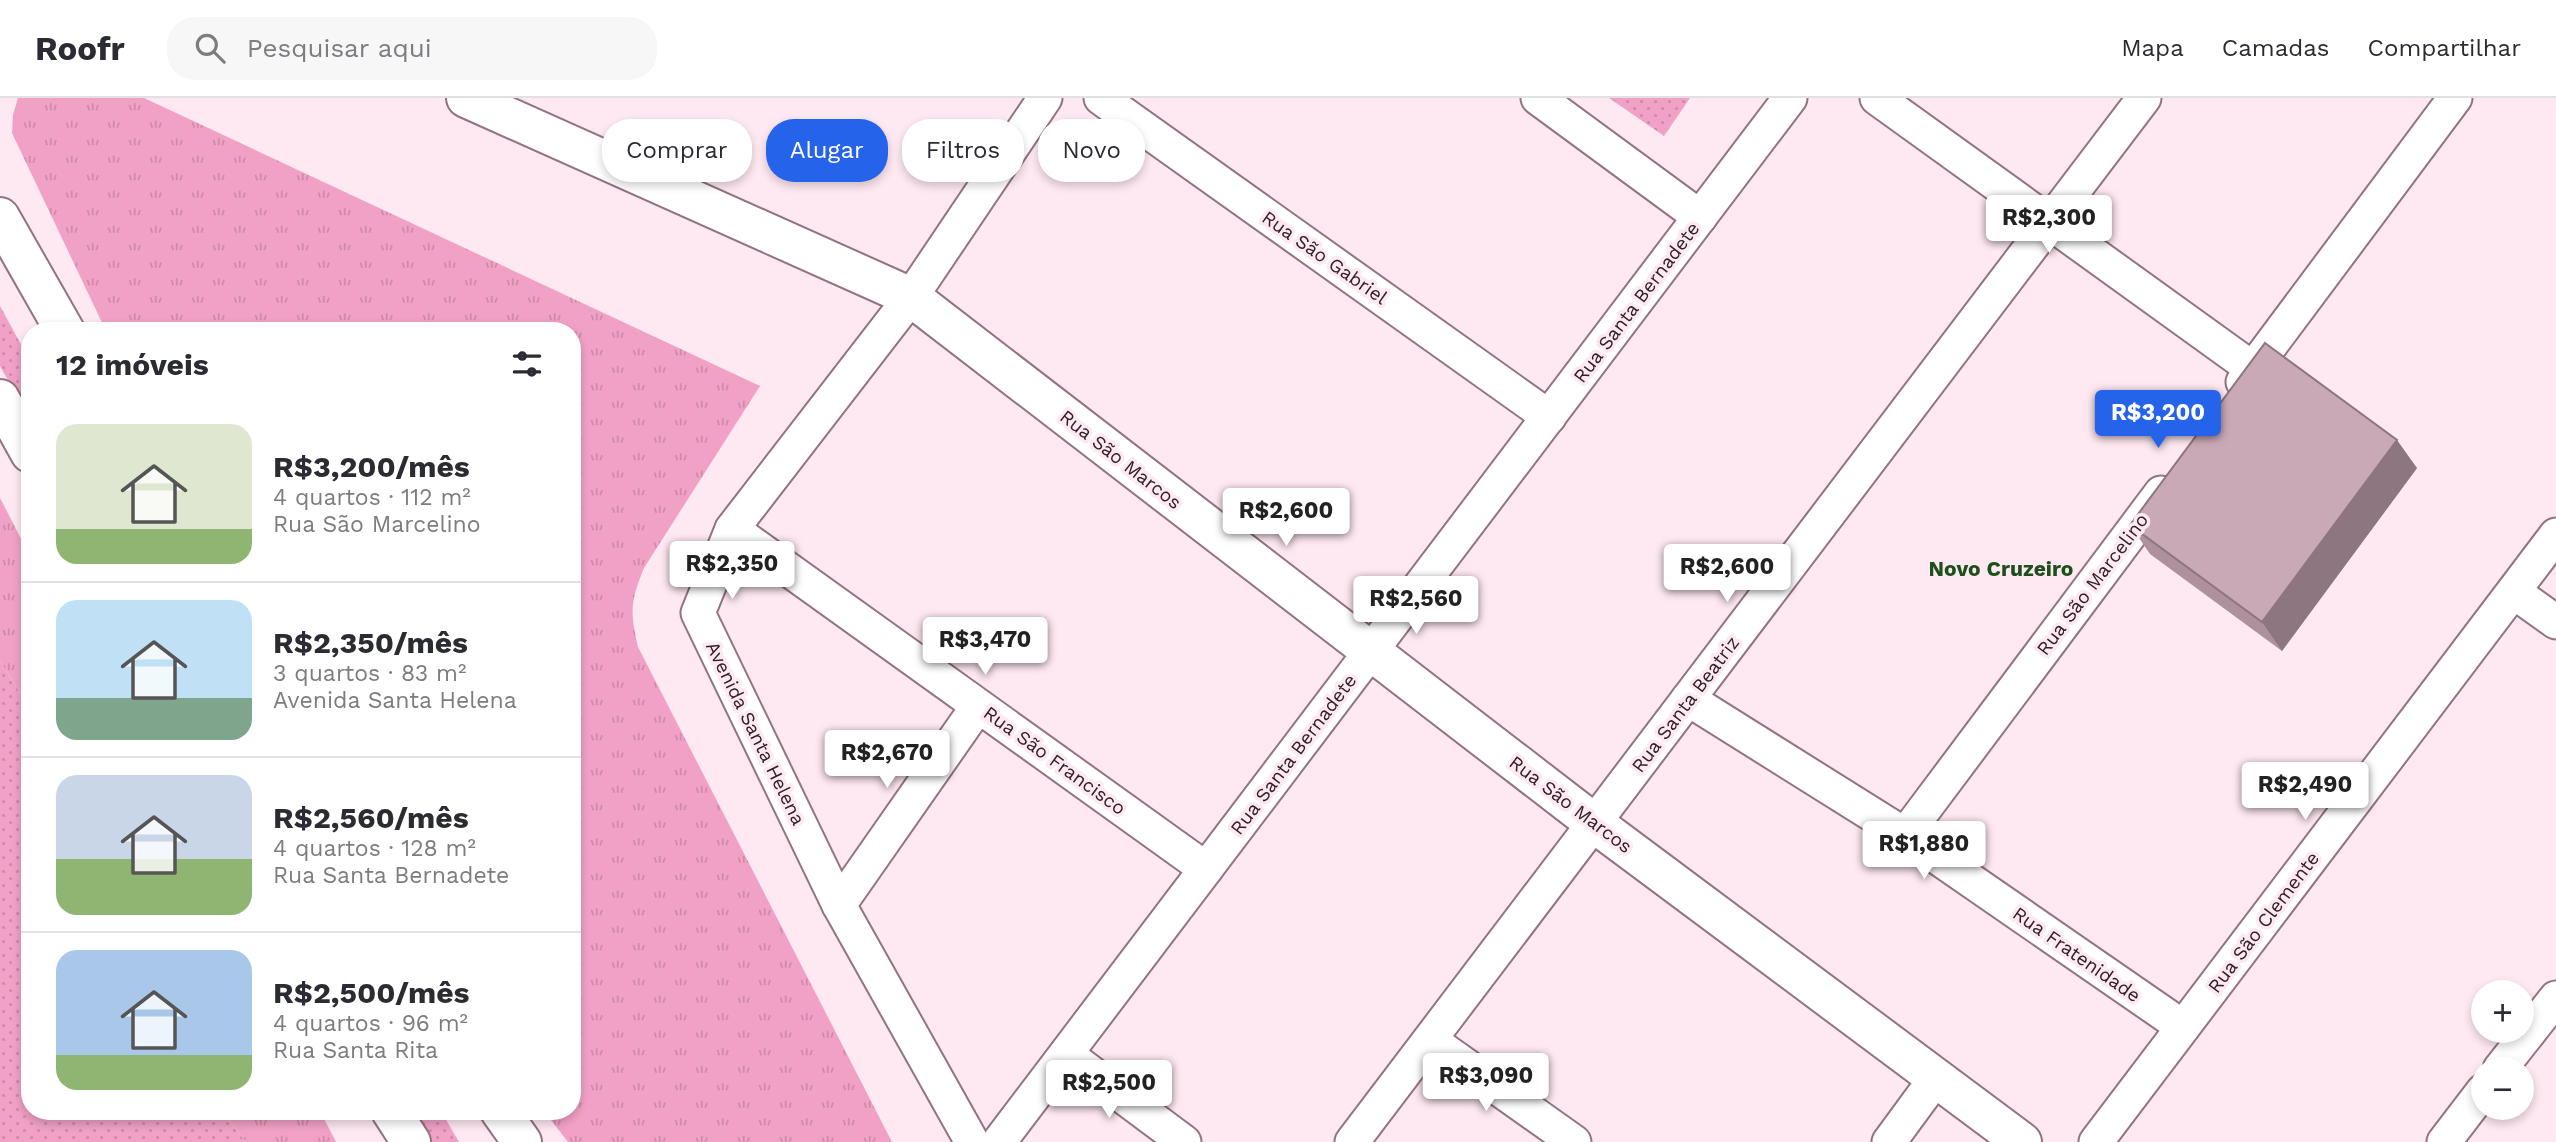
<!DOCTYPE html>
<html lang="pt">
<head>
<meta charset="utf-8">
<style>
  body { margin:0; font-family:"Work Sans",sans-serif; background:#f7f7f7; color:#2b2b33; height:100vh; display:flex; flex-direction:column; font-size:26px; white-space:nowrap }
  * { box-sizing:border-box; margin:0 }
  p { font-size:23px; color:#7c7c81 }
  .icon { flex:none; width:38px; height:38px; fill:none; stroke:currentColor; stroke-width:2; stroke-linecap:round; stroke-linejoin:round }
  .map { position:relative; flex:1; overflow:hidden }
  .sheet { position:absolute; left:21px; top:224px; width:560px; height:798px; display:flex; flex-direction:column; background:#fff; border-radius:28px; box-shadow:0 4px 10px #0003 }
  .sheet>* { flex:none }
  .guide { position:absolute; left:602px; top:21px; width:665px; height:63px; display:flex; gap:14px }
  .fabs { position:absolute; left:2471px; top:882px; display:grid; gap:14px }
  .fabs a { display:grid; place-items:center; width:63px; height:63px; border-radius:50%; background:#fff; box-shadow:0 4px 10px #0003; font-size:35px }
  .price { position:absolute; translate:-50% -60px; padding:0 16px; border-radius:7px; background:#fff; color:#222; font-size:23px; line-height:46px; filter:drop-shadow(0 2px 4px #0008) }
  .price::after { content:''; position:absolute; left:50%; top:42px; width:21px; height:16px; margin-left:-10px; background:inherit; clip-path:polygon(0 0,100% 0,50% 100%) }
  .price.active { background:#2563eb; color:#fff }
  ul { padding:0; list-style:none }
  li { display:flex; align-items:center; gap:21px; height:175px; padding:0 35px }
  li+li { border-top:2px solid #e1e1e2 }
  li span { display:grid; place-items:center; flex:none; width:196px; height:140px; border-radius:21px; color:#555 }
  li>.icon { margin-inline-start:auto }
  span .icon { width:84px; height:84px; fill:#fffc; stroke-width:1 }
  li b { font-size:30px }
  h2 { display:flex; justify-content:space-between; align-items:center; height:84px; padding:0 35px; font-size:30px }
  .tag { padding:0 24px; border-radius:28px; background:#fff; box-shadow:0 4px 10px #0003; font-size:24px; line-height:63px }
  .tag.active { background:#2563eb; color:#fff }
  header { display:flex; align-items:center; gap:42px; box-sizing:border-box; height:98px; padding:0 35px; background:#fff; border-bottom:2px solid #e1e1e2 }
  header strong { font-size:33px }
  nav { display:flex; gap:38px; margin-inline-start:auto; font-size:24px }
  .search { width:490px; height:63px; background:#f7f7f7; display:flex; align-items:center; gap:18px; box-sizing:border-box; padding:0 24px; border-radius:28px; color:#7c7c81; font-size:26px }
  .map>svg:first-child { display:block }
  .grass { fill:url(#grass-tufts) }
  .park { fill:url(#park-dots) }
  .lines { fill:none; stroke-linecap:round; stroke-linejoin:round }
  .street-casing { stroke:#937381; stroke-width:37 }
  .secondary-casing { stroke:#937381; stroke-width:42 }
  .street { stroke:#fff; stroke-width:33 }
  .secondary { stroke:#fff; stroke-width:38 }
  .wall { fill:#ae919d }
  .shaded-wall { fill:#8d7680 }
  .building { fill:#caa9b7; stroke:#8d7680; stroke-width:2 }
  .labels { text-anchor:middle; stroke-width:7; stroke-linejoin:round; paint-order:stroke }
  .street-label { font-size:19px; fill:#2e2127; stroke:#fee8f1 }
  .neighbourhood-label { font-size:21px; font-weight:bold; fill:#1c4f19; stroke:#fee8f1 }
</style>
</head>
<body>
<header>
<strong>Roofr</strong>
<div class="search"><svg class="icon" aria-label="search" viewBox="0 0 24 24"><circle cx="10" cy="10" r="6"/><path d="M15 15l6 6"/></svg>Pesquisar aqui</div>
<nav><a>Mapa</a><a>Camadas</a><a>Compartilhar</a></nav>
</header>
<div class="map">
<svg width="2556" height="1044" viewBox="0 0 2556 1044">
  <defs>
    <pattern id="grass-tufts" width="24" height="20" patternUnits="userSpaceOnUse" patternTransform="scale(1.75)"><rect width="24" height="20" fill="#f1a1c5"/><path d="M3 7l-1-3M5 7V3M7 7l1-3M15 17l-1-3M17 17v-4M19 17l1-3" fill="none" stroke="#cf8aa9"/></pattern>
    <pattern id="park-dots" width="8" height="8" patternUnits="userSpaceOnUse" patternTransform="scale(1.75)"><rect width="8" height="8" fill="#f1a1c5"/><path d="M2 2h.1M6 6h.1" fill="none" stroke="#cf8aa9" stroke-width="1.8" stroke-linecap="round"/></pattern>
  </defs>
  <rect width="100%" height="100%" fill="#fee8f1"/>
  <g class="grass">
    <path d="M 18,0 L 144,0 L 760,288 L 644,470 C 630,504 630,514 638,549 L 892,1044 L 568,1044 L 544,1013 L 572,1013 L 572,233 L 106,233 L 12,35 L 13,17 Z"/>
    <path d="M 0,400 L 30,458 L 30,611 L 0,563 Z"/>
    <path d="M 221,1013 L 320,1013 L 336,1044 L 246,1044 Z"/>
  </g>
  <g class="park">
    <path d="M 1609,0 L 1690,0 L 1664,38 Z"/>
    <path d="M 0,208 L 30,263 L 30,322 L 0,268 Z"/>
    <path d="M 0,563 L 30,611 L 30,1013 L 221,1013 L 246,1044 L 0,1044 Z"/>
    <path d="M 407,1013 L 441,1013 L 459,1044 L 427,1044 Z"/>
  </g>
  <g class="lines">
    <defs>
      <g id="street">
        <path d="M 1101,0 L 1549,319"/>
        <path d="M 1538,0 L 1700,119"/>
        <path d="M 1877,0 L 2253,271"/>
        <path d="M 2243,284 L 2455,0"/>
        <path d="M 732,431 L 1206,771"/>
        <path d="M 2514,494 L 2556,524"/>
        <path d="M 1688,601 L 1905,737 L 2183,929"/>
        <path d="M 1905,737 L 2161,395"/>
        <path d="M 839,807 L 978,608"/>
        <path d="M 1430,942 L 1574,1044"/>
        <path d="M 1066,956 L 1184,1044"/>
        <path d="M 2500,971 L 2556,900"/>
        <path d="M 972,1044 L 839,807 L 698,515 L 732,431 L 911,199 L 1045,0"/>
        <path d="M 999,1044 L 1790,0"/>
        <path d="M 1352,1044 L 2144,0"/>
        <path d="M 1889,1044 L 1936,980"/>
        <path d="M 2096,1044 L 2556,437"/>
        <path d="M 2444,1044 L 2483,993"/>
      </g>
      <g id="secondary">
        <path d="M 466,0 L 911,199 L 1594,725 L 2022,1044"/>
        <path d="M 0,119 L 65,233"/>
        <path d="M 0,301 L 30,355"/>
        <path d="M 391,1013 L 411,1044"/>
        <path d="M 500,1013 L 522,1044"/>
      </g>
    </defs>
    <use href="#street" class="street-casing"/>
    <use href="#secondary" class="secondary-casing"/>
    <use href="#street" class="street"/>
    <use href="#secondary" class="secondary"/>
  </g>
  <path class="wall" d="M 2417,370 L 2282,553 L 2150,456 L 2130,427 Z"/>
  <path class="shaded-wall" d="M 2397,342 L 2417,370 L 2282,553 L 2262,524 Z"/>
  <path class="building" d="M 2265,245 L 2397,342 L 2262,524 L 2130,427 Z"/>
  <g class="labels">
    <g class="street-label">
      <text transform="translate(1325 159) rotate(35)" y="7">Rua São Gabriel</text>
      <text transform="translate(1636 204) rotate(-53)" y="7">Rua Santa Bernadete</text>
      <text transform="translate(1121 361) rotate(38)" y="7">Rua São Marcos</text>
      <text transform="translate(2092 486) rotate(-53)" y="7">Rua São Marcelino</text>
      <text transform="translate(1685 606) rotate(-53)" y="7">Rua Santa Beatriz</text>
      <text transform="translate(756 635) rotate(64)" y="7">Avenida Santa Helena</text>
      <text transform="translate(1293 656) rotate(-53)" y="7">Rua Santa Bernadete</text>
      <text transform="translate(1055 662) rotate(36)" y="7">Rua São Francisco</text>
      <text transform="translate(1571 706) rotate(37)" y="7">Rua São Marcos</text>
      <text transform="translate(2263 824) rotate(-53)" y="7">Rua São Clemente</text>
      <text transform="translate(2077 856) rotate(35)" y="7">Rua Fratenidade</text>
    </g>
    <g class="neighbourhood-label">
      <text x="2001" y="478">Novo Cruzeiro</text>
    </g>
  </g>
</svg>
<div class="fabs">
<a>+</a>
<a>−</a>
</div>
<b class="price" style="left:2049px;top:157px">R$2,300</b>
<b class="price active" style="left:2158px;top:352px">R$3,200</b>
<b class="price" style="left:1286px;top:450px">R$2,600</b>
<b class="price" style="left:732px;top:503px">R$2,350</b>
<b class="price" style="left:1727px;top:506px">R$2,600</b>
<b class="price" style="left:1416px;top:538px">R$2,560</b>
<b class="price" style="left:985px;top:579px">R$3,470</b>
<b class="price" style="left:887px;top:692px">R$2,670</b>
<b class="price" style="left:2305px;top:724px">R$2,490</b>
<b class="price" style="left:1924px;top:783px">R$1,880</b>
<b class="price" style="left:1486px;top:1015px">R$3,090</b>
<b class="price" style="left:1109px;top:1022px">R$2,500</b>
<div class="guide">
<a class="tag">Comprar</a>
<a class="tag active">Alugar</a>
<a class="tag">Filtros</a>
<a class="tag">Novo</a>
</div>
<section class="sheet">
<h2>12 imóveis<svg class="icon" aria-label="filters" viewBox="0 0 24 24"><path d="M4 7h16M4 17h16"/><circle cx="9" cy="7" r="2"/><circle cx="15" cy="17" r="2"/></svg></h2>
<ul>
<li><span style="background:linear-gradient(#dfe7d0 75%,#8fb573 0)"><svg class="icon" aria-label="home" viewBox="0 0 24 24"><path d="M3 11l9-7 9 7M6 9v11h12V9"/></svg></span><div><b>R$3,200/mês</b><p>4 quartos · 112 m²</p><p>Rua São Marcelino</p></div></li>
<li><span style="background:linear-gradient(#bfe0f5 70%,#7fa58c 0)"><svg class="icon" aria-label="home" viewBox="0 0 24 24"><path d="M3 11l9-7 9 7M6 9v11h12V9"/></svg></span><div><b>R$2,350/mês</b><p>3 quartos · 83 m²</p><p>Avenida Santa Helena</p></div></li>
<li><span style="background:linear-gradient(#c9d6e8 60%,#8fb573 0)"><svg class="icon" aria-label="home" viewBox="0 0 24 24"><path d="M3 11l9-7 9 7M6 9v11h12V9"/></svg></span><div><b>R$2,560/mês</b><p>4 quartos · 128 m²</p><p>Rua Santa Bernadete</p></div></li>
<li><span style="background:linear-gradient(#a9c7e8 75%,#8fb573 0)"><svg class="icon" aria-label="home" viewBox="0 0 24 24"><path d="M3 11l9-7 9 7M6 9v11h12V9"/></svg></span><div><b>R$2,500/mês</b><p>4 quartos · 96 m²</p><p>Rua Santa Rita</p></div></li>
</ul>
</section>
</div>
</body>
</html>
